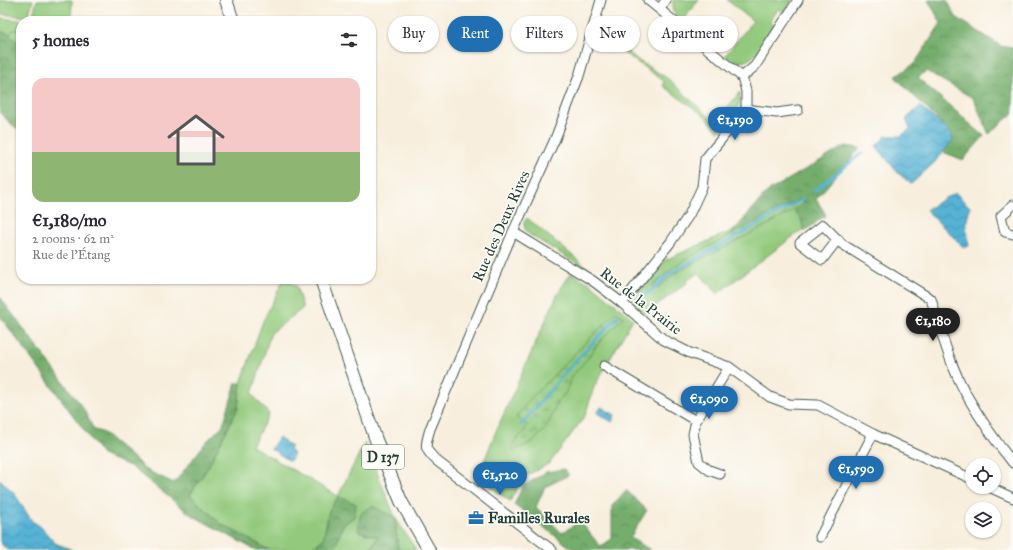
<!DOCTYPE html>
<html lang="en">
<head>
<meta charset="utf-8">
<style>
  body { margin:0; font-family:"IM FELL Great Primer",serif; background:#f2f2f3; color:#2b2b33; height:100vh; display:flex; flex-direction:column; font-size:15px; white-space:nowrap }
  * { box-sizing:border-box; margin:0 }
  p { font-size:13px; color:#7c7c81 }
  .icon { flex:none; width:22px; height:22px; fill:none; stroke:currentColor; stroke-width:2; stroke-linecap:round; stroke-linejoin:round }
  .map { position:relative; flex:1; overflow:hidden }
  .sheet { position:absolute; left:16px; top:16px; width:360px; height:268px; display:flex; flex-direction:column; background:#fff; border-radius:16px; box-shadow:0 1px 3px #0004 }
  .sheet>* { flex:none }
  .hud { position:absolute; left:388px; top:16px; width:380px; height:36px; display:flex; gap:8px }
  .tools { position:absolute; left:965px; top:458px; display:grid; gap:8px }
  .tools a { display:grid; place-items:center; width:36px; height:36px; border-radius:50%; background:#fff; box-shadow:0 1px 3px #0004; font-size:20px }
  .price { position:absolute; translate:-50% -34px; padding:0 9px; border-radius:14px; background:#1f6fb2; color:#fff; font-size:13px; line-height:26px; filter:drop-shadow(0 1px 2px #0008) }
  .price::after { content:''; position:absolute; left:50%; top:24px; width:12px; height:9px; margin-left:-6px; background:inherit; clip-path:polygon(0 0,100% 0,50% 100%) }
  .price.selected { background:#222; color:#fff }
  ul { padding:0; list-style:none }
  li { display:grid; align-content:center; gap:8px; height:212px; padding:0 16px }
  li span { display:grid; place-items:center; height:124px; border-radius:12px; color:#555 }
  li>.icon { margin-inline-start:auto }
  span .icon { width:72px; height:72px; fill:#fffc; stroke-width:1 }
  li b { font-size:17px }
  h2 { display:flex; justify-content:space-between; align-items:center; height:48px; padding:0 16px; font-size:17px }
  .chip { padding:0 14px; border-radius:18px; background:#fff; box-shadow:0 1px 3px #0004; font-size:14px; line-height:36px }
  .chip.selected { background:#1f6fb2; color:#fff }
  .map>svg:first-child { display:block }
  .green { fill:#92c97c; stroke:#588358 }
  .forest { fill:url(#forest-crowns); stroke:#4a7550 }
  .wetland { fill:url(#wetland-marsh); stroke:#588358 }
  .park { fill:url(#park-crowns); stroke:#588358 }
  .water { fill:url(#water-waves); stroke:#3b7884 }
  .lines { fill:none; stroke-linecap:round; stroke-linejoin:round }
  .stream { stroke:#57b3d5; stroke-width:3 }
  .minor-casing { stroke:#40584d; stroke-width:11 }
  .major-casing { stroke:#40584d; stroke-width:14 }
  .minor { stroke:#fff; stroke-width:9 }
  .major { stroke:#fff; stroke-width:12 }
  .labels { text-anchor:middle; stroke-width:3.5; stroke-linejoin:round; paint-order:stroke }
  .shield { fill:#fdfcf7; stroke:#62766e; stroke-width:1 }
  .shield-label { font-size:14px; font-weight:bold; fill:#1f3d34 }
  .street-label { font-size:15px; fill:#1f3d34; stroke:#fdfcf7 }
  .poi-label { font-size:15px; font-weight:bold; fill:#1f3d34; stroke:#fdfcf7; text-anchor:start }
</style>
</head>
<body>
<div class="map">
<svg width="1013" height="550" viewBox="0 0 1013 550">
  <defs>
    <pattern id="forest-crowns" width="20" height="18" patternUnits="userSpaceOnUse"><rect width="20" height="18" fill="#75ad6c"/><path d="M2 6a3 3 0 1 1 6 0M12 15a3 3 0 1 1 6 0" fill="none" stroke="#5f8e5a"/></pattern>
    <pattern id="wetland-marsh" width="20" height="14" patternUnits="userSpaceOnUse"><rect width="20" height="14" fill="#92c97c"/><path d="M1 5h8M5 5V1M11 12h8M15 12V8" fill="none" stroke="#77a466"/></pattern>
    <pattern id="park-crowns" width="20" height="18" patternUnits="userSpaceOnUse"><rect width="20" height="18" fill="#92c97c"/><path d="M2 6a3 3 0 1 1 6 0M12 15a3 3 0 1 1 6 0" fill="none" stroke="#77a466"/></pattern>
    <pattern id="water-waves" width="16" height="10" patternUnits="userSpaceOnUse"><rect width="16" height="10" fill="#57b3d5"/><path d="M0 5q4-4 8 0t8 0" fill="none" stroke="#4793ae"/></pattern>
  </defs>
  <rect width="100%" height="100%" fill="#fdfcf7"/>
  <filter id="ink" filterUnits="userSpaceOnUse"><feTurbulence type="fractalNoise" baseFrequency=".025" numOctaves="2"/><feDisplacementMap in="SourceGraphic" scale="8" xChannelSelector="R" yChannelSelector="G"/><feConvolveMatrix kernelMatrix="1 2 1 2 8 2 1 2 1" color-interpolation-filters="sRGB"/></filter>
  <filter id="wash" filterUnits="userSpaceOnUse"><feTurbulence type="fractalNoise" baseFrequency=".012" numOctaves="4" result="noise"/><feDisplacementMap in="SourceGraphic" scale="16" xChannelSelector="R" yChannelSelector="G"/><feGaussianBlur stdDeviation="0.9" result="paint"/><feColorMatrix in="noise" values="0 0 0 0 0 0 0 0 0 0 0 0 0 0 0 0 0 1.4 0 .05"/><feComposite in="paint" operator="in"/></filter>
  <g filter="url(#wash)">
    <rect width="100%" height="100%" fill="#f8eedd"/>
    <g class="green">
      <path d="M 0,0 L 33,0 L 28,17 L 0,14 Z"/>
      <path d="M 37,0 L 72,0 L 71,21 L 32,18 Z"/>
      <path d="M 673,0 L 699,0 L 682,21 L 673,12 Z"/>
      <path d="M 727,0 L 792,0 L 784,12 L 778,9 L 770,22 L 775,26 C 762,45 751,74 725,56 L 753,21 Z"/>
      <path d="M 0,18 L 27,21 L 21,21 L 21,43 L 10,34 L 0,32 Z"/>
      <path d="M 598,28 L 639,61 L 667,78 L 715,122 L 740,92 C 741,111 731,119 719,132 L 706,117 L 663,86 L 664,81 L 596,34 Z"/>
      <path d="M 792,207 L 804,217 L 807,226 L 717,294 L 699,273 L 686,281 L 687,283 L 645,314 L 631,303 L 665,260 L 722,235 Z"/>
      <path d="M 527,218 L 596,275 L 527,233 C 524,227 522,223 527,218 Z"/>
      <path d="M 571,273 L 591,284 L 633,319 L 594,387 L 585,416 L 550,463 L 524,477 L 510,501 L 489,486 L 490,472 L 479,474 L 496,431 L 558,293 Z"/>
      <path d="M 284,279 L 296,286 L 303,308 L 271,333 L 252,394 L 269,414 L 252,446 L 338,496 L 365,442 L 395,517 L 416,550 L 398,550 L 395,517 L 358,531 L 378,537 L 369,550 L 334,550 L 343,525 L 355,516 L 329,511 L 323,540 L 315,545 L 314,550 L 269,550 L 221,524 L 190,495 L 207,469 L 238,408 L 241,383 L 263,321 Z"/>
    </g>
    <g class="forest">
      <path d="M 928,0 L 947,0 L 956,17 L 1001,46 L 1013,48 L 1013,113 L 989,134 L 973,98 L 926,71 L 918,78 L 984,136 L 963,160 L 943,152 L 953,140 L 950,132 L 895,77 L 915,63 L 941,23 Z"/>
      <path d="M 0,32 L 10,34 L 11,37 L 21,43 L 21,131 L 19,131 L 0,113 Z"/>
      <path d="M 845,146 L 860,148 L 816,199 L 826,215 L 804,232 L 801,218 L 793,210 L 726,240 L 767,192 Z"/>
      <path d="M 0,297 L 83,408 L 94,430 L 102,432 L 138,462 L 144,469 L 174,483 L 207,441 L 223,425 L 236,383 L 241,383 L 238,408 L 207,469 L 190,495 L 221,524 L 269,550 L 255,550 L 190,514 L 130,466 L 102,455 L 0,316 Z"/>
      <path d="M 564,469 L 569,475 L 545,487 L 536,507 L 562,533 L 580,521 L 600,546 L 612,539 L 612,506 L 626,490 L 647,510 L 630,538 L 651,550 L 574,550 L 514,505 L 522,487 L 546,472 Z"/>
      <path d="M 338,496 L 356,504 L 355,516 L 343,525 L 334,550 L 314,550 L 315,545 L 323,540 L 329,511 Z"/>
      <path d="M 372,506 L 395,517 L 398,550 L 369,550 L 378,537 L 358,531 L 360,514 Z"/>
    </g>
    <g class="wetland">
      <path d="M 800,199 L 804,202 L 790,213 L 677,272 L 656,289 L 652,286 L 675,266 L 704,249 Z"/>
      <path d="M 616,312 L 624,317 L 600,341 L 588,358 L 571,377 L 566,392 L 557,403 L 547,427 L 534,441 L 518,449 L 513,450 L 511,445 L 524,432 L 527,426 L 516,417 L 532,397 Z"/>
    </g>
    <path class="park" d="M 18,25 L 21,26 L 21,43 L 11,37 L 10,34 L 13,30 L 17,30 Z"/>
    <g class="water">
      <path d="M 920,106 L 950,132 L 953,140 L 934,163 L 911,184 L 897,172 L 876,146 L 886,136 L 901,136 L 910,129 L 906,119 Z"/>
      <path d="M 956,193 L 970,207 L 966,225 L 969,246 L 964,248 L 926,210 L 945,198 Z"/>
      <path d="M 601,407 L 615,415 L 612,422 L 597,413 Z"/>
      <path d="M 279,437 L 291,447 L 289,450 L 294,454 L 290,461 L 271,449 Z"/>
      <path d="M 0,479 L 14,493 L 32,521 L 40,526 L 55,543 L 73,550 L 7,550 L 0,542 Z"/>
    </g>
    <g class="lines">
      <g class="stream">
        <path d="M 814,191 L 862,153"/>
        <path d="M 638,302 L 671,273 L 803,199"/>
        <path d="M 521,425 L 570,367 L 618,316"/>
      </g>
    </g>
  </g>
  <g filter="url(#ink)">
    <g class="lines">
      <defs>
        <g id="minor">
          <path d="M 660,9 L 666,0"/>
          <path d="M 742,77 L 755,66 L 798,0"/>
          <path d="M 746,109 L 777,113 L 798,110"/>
          <path d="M 1013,205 L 1001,216 L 1005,232 L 1013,234"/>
          <path d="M 513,232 L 593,281 L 622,303 L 664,340 L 690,353 L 729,367 L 770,397 L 789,404 L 818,405 L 873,434 L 972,479"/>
          <path d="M 838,239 L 822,260 L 800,243 L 823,225 L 842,244 L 931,299 C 941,332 950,365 966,394 C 980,419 996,442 1013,463"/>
          <path d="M 622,303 L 670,243 L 689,215 L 702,187 L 705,159 L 746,109 L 746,91 L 742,77 L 648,0"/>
          <path d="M 604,366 L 696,421"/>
          <path d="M 720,474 L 709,470 L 699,462 L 693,434 L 696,421 L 729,367"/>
          <path d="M 989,487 L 1013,498"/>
          <path d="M 820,537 L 873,434"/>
          <path d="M 552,550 L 437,461 C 423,448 425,447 430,429 L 513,232 L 555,139 L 579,76 L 601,0"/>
        </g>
        <g id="major">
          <path d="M 226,0 L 233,21"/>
          <path d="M 321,279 L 376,440 L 401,501 L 429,550"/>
        </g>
      </defs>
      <use href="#minor" class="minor-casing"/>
      <use href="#major" class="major-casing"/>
      <use href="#minor" class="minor"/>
      <use href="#major" class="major"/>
    </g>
  </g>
  <defs>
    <symbol id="office-bare" viewBox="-9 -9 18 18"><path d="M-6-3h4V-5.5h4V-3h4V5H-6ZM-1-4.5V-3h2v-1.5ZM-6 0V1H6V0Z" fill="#1f6fb2" stroke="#fdfcf7" stroke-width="2.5" paint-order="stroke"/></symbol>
  </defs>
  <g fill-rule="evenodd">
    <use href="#office-bare" x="465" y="507" width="22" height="22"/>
  </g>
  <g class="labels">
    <rect class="shield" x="362" y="445" width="42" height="24" rx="3"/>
    <g class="shield-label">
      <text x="383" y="462">D 137</text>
    </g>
    <g class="street-label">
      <text transform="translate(501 226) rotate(-66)" y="5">Rue des Deux Rives</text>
      <text transform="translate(641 301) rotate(38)" y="5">Rue de la Prairie</text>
    </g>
    <g class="poi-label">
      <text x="488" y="523">Familles Rurales</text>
    </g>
  </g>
</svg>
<div class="tools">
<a><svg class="icon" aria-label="locate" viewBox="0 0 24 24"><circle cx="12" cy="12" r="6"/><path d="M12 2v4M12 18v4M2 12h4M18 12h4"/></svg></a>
<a><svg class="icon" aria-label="layers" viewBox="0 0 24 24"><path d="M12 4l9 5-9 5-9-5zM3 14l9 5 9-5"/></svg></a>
</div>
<b class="price" style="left:735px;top:141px">€1,190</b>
<b class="price selected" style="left:933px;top:342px">€1,180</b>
<b class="price" style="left:709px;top:420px">€1,090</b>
<b class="price" style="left:856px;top:490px">€1,590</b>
<b class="price" style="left:500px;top:496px">€1,520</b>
<div class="hud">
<a class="chip">Buy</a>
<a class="chip selected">Rent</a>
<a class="chip">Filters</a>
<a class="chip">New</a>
<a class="chip">Apartment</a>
</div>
<section class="sheet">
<h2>5 homes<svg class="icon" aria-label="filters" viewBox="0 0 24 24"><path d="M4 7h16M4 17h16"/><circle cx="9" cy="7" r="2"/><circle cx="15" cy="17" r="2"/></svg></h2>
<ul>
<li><span style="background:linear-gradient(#f6c9c9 60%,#8fb573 0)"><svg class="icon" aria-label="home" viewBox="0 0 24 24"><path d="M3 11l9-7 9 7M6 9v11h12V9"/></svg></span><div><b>€1,180/mo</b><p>2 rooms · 62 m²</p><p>Rue de l'Étang</p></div></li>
</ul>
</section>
</div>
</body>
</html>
